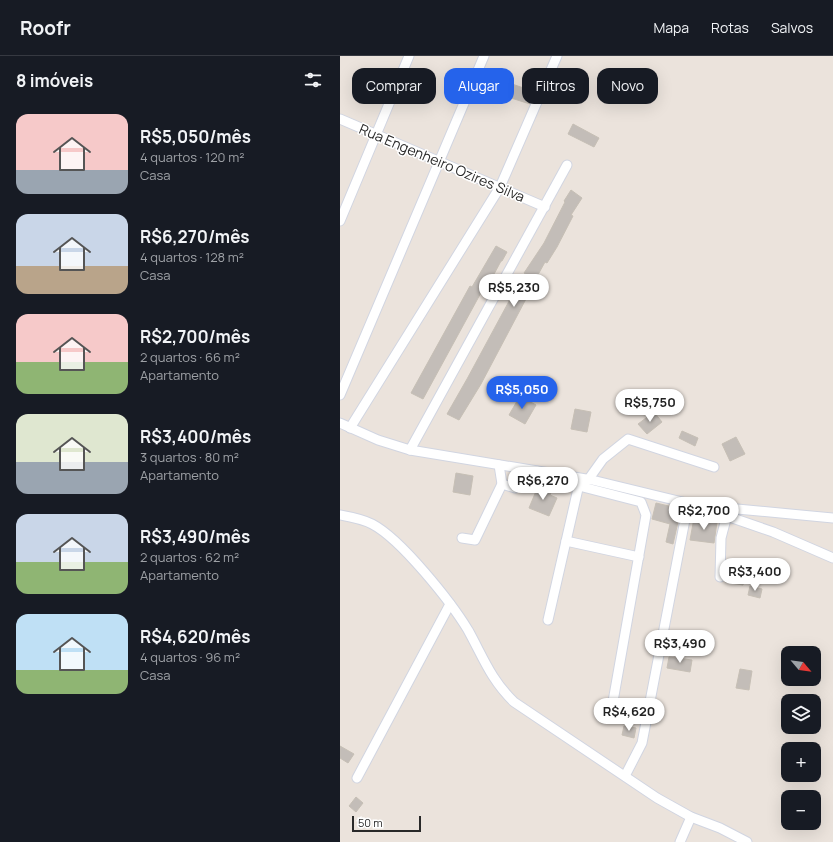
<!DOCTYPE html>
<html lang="pt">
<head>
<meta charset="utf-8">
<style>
  body { margin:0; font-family:Manrope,sans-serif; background:#242831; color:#f1f3f6; height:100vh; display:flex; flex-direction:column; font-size:15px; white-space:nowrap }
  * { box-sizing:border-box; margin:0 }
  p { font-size:13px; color:#9ea1a6 }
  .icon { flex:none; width:22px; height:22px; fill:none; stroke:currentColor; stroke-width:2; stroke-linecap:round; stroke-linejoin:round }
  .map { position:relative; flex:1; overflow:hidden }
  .side { display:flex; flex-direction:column; background:#171b24; width:340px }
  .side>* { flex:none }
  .top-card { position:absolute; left:12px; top:12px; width:380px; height:36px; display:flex; gap:8px }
  .needle { width:26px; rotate:119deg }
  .fabs { position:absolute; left:441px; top:590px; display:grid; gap:8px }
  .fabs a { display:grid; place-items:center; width:40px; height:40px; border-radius:8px; background:#171b24; box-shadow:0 4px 16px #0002; font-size:20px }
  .scale { position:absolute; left:12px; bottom:10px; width:69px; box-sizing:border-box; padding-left:4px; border:2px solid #292929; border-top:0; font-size:11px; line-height:14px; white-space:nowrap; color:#292929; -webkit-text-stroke:3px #fff; paint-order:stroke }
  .price { position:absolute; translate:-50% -34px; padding:0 9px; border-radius:14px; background:#fff; color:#222; font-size:13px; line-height:26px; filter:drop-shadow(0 1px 2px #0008) }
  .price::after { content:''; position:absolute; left:50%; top:24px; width:12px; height:9px; margin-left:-6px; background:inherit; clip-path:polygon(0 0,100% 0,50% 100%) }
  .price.active { background:#2563eb; color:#fff }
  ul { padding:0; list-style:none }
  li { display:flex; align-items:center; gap:12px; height:100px; padding:0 16px }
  li span { display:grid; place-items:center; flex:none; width:112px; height:80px; border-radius:12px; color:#555 }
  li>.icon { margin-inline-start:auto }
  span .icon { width:48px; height:48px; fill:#fffc; stroke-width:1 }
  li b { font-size:17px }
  h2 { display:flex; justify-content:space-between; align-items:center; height:48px; padding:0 16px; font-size:17px }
  .tag { padding:0 14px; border-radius:12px; background:#171b24; box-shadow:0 4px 16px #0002; font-size:14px; line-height:36px }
  .tag.active { background:#2563eb; color:#fff }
  header { display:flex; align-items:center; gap:24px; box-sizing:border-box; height:56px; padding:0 20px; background:#171b24; border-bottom:1px solid #363941 }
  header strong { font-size:19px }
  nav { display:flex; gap:22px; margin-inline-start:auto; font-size:14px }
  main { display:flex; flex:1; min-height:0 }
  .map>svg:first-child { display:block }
  .building { fill:#c3bdb8; stroke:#c6bfb5 }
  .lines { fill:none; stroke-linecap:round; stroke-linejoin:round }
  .street-casing { stroke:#d1d5e1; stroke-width:11 }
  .street { stroke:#fff; stroke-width:9 }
  .labels { text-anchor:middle; stroke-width:3; stroke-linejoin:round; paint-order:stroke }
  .street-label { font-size:14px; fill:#292929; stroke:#fff }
</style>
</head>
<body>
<header>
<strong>Roofr</strong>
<nav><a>Mapa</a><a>Rotas</a><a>Salvos</a></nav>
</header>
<main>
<section class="side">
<h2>8 imóveis<svg class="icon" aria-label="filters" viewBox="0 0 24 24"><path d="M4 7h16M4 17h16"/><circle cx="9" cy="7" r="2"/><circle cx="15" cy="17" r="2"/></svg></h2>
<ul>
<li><span style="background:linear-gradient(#f6c9c9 70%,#9aa5b1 0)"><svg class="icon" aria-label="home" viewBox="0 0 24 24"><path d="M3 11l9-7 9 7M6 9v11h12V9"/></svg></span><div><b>R$5,050/mês</b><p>4 quartos · 120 m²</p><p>Casa</p></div></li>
<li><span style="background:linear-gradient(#c9d6e8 65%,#b9a48a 0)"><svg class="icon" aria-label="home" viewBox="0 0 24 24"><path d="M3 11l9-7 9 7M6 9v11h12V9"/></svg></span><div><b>R$6,270/mês</b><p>4 quartos · 128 m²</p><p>Casa</p></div></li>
<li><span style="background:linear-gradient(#f6c9c9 60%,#8fb573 0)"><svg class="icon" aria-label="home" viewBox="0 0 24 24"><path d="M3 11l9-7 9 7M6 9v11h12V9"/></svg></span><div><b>R$2,700/mês</b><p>2 quartos · 66 m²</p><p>Apartamento</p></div></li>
<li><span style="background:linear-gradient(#dfe7d0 60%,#9aa5b1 0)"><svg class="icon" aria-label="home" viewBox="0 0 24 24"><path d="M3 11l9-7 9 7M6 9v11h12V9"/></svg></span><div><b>R$3,400/mês</b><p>3 quartos · 80 m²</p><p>Apartamento</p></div></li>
<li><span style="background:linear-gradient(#c9d6e8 60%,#8fb573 0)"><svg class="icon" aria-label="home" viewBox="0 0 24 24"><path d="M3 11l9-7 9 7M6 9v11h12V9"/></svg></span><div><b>R$3,490/mês</b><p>2 quartos · 62 m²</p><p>Apartamento</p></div></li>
<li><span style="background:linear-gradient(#bfe0f5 70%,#8fb573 0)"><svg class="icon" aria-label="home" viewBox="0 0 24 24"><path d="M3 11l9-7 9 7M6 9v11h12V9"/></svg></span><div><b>R$4,620/mês</b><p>4 quartos · 96 m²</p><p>Casa</p></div></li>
</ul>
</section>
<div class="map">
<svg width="493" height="786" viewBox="0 0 493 786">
  <rect width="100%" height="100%" fill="#ebe3dc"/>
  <g class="building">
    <path d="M 172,28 L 195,36 L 190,48 L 168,41 Z"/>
    <path d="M 233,68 L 259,82 L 254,91 L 228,78 Z"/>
    <path d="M 231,134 L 242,142 L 231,159 L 233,160 L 217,191 L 207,207 L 205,206 L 194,226 L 197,228 L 189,242 L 187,241 L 141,328 L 119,364 L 107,358 L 127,323 L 174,236 L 176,237 L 186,218 L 184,217 L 204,187 L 225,146 L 224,145 Z"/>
    <path d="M 156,190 L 167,196 L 162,205 L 161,205 L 145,235 L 143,233 L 83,343 L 71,337 L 130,230 L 132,231 Z"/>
    <path d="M 180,340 L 196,349 L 185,368 L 169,359 Z"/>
    <path d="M 235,353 L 251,356 L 247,376 L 231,373 Z"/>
    <path d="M 314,356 L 322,366 L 307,378 L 298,368 Z"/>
    <path d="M 342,375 L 358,382 L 355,390 L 339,382 Z"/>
    <path d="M 396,381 L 405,398 L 390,405 L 382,388 Z"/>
    <path d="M 116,417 L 133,420 L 130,439 L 113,436 Z"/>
    <path d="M 199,428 L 212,434 L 210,439 L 217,442 L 209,460 L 189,452 Z"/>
    <path d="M 316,447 L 333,451 L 332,455 L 340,457 L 333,488 L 326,486 L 330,468 L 312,463 Z"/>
    <path d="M 354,462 L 377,466 L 374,487 L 350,484 Z"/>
    <path d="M 387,512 L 406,515 L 403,529 L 385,526 Z"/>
    <path d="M 410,530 L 422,533 L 420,542 L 408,539 Z"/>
    <path d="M 329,601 L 352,604 L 350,616 L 327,612 Z"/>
    <path d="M 400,613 L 412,615 L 409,634 L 396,632 Z"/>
    <path d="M 284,670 L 296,672 L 294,682 L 282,679 Z"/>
    <path d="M 0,690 L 14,698 L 8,707 L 0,702 Z"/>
    <path d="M 16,741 L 23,747 L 16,756 L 9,750 Z"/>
  </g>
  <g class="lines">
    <defs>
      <g id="street">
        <path d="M 0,63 L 205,151"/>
        <path d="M 0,165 L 69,0"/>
        <path d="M 0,339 L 144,0"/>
        <path d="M 0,367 L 38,384 L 70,394 L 252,424 L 355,449 L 433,476 L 493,502"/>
        <path d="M 10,372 L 160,131 L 217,0"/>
        <path d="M 70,394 L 227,109"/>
        <path d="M 248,424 L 263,403 L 288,383 L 374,411"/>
        <path d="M 162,428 L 175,432 L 197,415"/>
        <path d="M 239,430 L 301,446 L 306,459 L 272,651"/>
        <path d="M 0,459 C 11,461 22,463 32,468 C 61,483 111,546 128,574 C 143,601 151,624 174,646 L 317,742 L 351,761 L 380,772 L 407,786"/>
        <path d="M 122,482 L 135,484 L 162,428 L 159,409"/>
        <path d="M 226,485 L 299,501"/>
        <path d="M 380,521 L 381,482 L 387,459 L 397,453 L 493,462"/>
        <path d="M 208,564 L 240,424"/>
        <path d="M 285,720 L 302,687 L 348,448"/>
        <path d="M 17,722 L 110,548"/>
        <path d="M 340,786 L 351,761"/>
      </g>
    </defs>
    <use href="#street" class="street-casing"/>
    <use href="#street" class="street"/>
  </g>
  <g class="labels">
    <g class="street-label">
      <text transform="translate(102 107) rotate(23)" y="5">Rua Engenheiro Ozires Silva</text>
    </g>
  </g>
</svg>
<div class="fabs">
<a><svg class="needle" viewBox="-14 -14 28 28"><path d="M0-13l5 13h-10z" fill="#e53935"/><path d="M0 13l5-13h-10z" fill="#9ea1a6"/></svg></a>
<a><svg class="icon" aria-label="layers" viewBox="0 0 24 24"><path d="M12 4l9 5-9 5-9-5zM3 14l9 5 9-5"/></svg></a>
<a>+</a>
<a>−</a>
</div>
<div class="scale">50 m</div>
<b class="price" style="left:174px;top:252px">R$5,230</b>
<b class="price active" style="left:182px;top:354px">R$5,050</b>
<b class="price" style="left:310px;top:367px">R$5,750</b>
<b class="price" style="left:203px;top:445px">R$6,270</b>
<b class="price" style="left:364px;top:475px">R$2,700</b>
<b class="price" style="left:415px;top:536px">R$3,400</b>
<b class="price" style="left:340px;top:608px">R$3,490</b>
<b class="price" style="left:289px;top:676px">R$4,620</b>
<div class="top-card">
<a class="tag">Comprar</a>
<a class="tag active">Alugar</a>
<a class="tag">Filtros</a>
<a class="tag">Novo</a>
</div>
</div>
</main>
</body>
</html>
